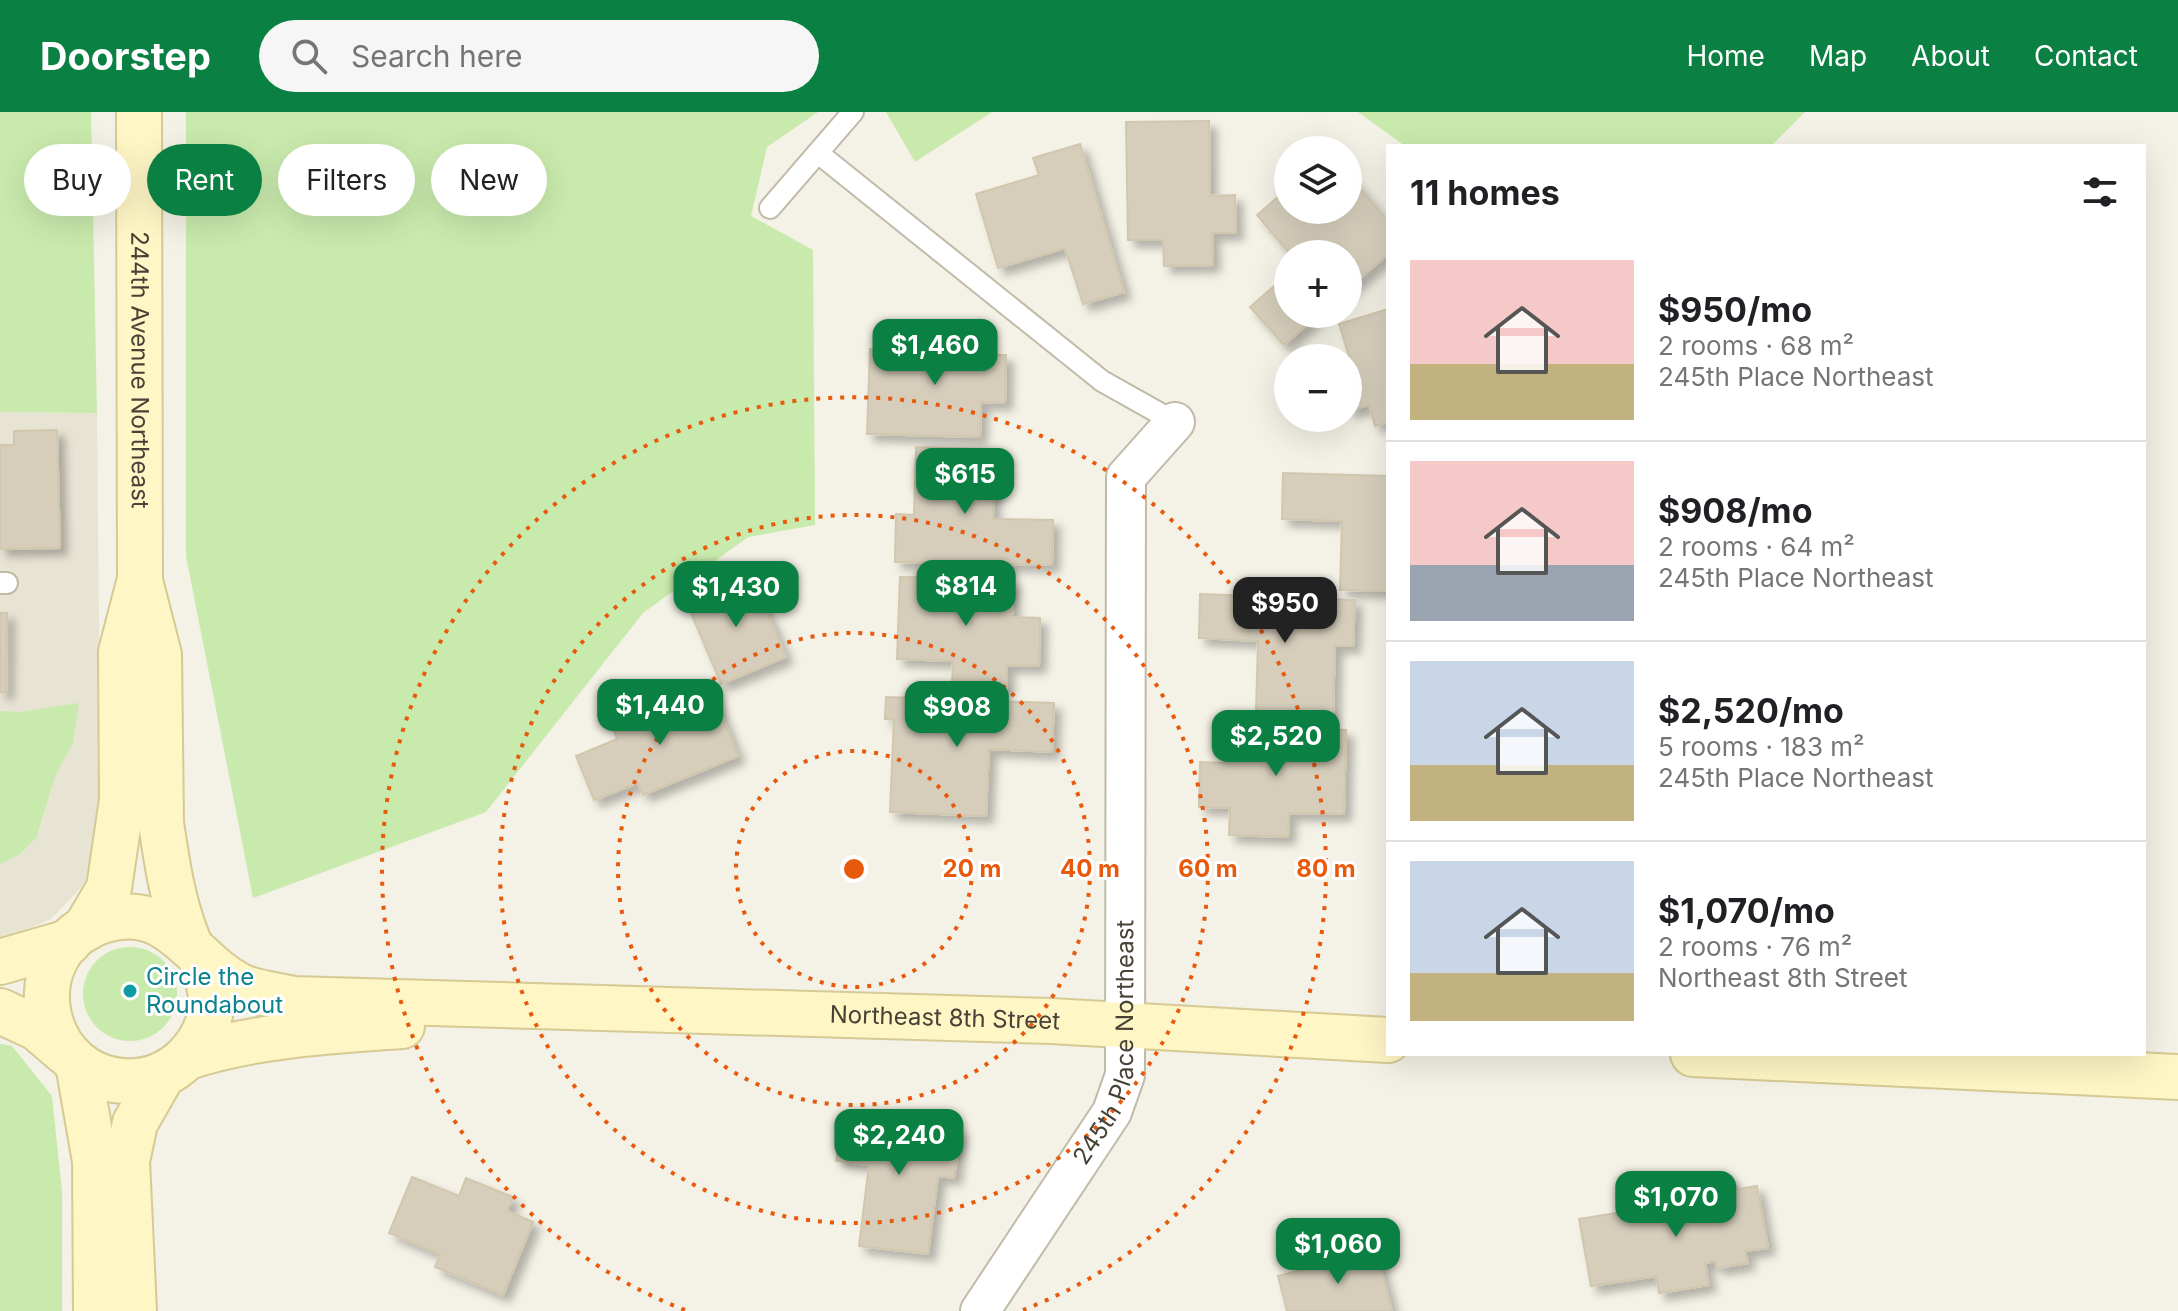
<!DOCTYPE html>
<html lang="en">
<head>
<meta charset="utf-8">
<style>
  body { margin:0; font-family:Inter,sans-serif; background:#f6f6f6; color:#202124; height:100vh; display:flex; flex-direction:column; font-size:30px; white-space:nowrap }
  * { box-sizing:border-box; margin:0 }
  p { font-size:26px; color:#757577 }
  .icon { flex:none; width:44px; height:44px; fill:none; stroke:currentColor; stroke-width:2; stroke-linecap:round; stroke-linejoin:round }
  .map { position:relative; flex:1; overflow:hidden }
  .details { position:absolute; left:1386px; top:32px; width:760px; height:912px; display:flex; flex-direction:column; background:#fff; border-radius:0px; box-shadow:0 8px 32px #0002 }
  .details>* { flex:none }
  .top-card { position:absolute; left:24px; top:32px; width:760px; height:72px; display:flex; gap:16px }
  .controls { position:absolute; left:1274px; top:24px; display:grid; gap:16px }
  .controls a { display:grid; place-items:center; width:88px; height:88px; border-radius:50%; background:#fff; box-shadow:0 8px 32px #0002; font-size:40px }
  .price { position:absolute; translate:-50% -68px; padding:0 18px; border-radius:16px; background:#0b8043; color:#fff; font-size:26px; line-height:52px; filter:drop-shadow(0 2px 4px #0008) }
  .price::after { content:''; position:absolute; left:50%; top:48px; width:24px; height:18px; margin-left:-12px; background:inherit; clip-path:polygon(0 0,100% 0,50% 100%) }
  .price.selected { background:#222; color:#fff }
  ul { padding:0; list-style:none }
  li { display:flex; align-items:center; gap:24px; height:200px; padding:0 24px }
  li+li { border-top:2px solid #e0e0e0 }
  li span { display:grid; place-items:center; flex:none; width:224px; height:160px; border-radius:0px; color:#555 }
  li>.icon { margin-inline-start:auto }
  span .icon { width:96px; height:96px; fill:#fffc; stroke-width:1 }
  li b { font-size:34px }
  h2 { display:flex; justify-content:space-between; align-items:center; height:96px; padding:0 24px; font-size:34px }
  .pill { padding:0 28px; border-radius:36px; background:#fff; box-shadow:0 8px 32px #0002; font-size:28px; line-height:72px }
  .pill.selected { background:#0b8043; color:#fff }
  header { display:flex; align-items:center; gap:48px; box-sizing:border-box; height:112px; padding:0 40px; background:#0b8043; color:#fff }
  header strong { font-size:38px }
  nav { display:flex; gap:44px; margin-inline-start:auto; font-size:28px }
  .search { width:560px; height:72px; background:#f6f6f6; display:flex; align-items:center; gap:20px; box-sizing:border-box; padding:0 28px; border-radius:44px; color:#757577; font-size:30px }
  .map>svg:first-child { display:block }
  .residential { fill:#e8e4d4 }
  .green { fill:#c9eaad }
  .building { fill:#d6cebb; stroke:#d1c7ae; stroke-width:2; filter:url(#shadow) }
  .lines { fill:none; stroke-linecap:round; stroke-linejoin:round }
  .lane-casing { stroke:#c0baa8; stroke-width:24 }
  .street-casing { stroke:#c0baa8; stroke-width:42 }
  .secondary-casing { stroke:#d6ca94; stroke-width:48 }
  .lane { stroke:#fff; stroke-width:20 }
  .street { stroke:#fff; stroke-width:38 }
  .secondary { stroke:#fff6c5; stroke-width:44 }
  .ring { fill:none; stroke:#e8590c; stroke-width:4; stroke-dasharray:4 8 }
  .culture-dot { fill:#0f9aa8; stroke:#fff; stroke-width:3 }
  .labels { text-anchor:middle; stroke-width:6; stroke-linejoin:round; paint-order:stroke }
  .street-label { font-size:24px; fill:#474235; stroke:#fff }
  .culture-label { font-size:24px; fill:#0d838f; stroke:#fff; text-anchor:start }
  .centre { fill:#e8590c; stroke:#fff; stroke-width:4 }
  .ring-label { font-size:24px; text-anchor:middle; font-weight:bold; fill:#e8590c; stroke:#fff; stroke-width:6; stroke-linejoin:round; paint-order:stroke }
</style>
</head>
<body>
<header>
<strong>Doorstep</strong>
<div class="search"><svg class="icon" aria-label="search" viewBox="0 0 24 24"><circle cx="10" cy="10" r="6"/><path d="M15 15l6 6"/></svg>Search here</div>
<nav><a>Home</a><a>Map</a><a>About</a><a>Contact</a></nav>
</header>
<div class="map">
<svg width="2178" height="1199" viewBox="0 0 2178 1199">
  <defs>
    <filter id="shadow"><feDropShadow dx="7" dy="7" stdDeviation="4" flood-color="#0004"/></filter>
  </defs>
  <rect width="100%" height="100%" fill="#f4f1e6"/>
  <path class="residential" d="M 0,300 L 97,301 L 100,621 L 103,684 L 94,762 L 51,807 L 0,829 Z"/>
  <g class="green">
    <path d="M 0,0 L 91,0 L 97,301 L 0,300 Z"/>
    <path d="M 186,0 L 818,0 L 767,35 L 751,104 L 813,138 L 815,413 L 748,425 L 643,501 L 486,700 L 253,786 L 186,444 Z"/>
    <path d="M 886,0 L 992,0 L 915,50 Z"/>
    <path d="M 1358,0 L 1805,0 L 1771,34 L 1405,34 Z"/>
    <path d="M 79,591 L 73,631 L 56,662 L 36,726 L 20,742 L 0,752 L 0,599 L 20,600 Z"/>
    <circle cx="130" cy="882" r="47"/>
    <path d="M 0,932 L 12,934 L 52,984 L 62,1080 L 62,1199 L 0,1199 Z"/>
  </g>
  <g class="building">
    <path d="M 1209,9 L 1210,84 L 1235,83 L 1236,121 L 1212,121 L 1213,153 L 1164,154 L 1163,128 L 1128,128 L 1126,10 Z"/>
    <path d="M 1080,32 L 1124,180 L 1083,192 L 1065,136 L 998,156 L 976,82 L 1039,63 L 1033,46 Z"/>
    <path d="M 1348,63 L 1388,109 L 1388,142 L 1348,177 L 1348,142 L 1290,142 L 1257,103 L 1288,76 L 1288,98 L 1348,98 Z"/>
    <path d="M 1288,162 L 1288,202 L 1319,202 L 1284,233 L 1250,195 Z"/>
    <path d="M 1388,197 L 1388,310 L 1375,314 L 1369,293 L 1348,299 L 1348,251 L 1351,251 L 1339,212 Z"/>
    <path d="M 946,215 L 985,216 L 984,243 L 1006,243 L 1005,291 L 981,290 L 980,325 L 867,322 L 870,237 L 945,239 Z"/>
    <path d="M 57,318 L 60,436 L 0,437 L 0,333 L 14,333 L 14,319 Z"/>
    <path d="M 916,335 L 994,337 L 993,407 L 1053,408 L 1052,453 L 895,450 L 896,402 L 914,403 Z"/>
    <path d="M 1283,361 L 1388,364 L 1388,479 L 1340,478 L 1342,409 L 1282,407 Z"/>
    <path d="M 751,463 L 786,545 L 721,572 L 686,489 Z"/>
    <path d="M 900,465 L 1013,467 L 1012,505 L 1040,506 L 1039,554 L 1007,553 L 1007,577 L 952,575 L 953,549 L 897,547 Z"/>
    <path d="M 1200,482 L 1355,488 L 1353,534 L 1335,534 L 1333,602 L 1256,600 L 1258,529 L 1199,526 Z"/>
    <path d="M 0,501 L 7,501 L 6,580 L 0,580 Z"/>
    <path d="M 710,575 L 738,644 L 643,683 L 638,671 L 594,688 L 576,644 L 617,627 L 612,614 Z"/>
    <path d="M 886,585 L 1054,591 L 1052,640 L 989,637 L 986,704 L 890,700 L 894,607 L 885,607 Z"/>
    <path d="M 1230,615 L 1346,618 L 1344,702 L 1289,701 L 1288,725 L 1229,723 L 1230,696 L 1199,695 L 1200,650 L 1229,651 Z"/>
    <path d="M 843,1002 L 961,1016 L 954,1066 L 938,1064 L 928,1142 L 859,1134 L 869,1053 L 836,1049 Z"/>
    <path d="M 412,1065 L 459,1084 L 466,1066 L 513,1085 L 507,1099 L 533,1110 L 503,1183 L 435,1155 L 440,1142 L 389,1121 Z"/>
    <path d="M 1731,1066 L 1733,1078 L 1757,1074 L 1768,1136 L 1745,1139 L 1748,1151 L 1717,1156 L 1716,1149 L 1705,1151 L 1709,1173 L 1659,1181 L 1656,1164 L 1591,1174 L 1579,1107 L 1707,1086 L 1705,1070 Z"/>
    <path d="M 1376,1138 L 1392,1199 L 1287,1199 L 1278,1164 Z"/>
  </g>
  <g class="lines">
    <defs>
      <g id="lane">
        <path d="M 818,41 L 1102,269 L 1175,310"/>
        <path d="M 770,96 L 853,0"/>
        <path d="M 0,471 L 7,471"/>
      </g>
      <g id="street">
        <path id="s1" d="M 980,1199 L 1112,1000 L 1125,963 L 1126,365 L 1175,310"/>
      </g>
      <g id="secondary">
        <path id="s2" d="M 139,0 L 140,469 L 159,543 L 161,711 C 167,752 173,792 189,831"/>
        <path d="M 85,817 L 109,776 L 122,688 L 121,540 L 139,471"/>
        <path id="s3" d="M 200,845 C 206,862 213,880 211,898 C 205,934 175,966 137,969 C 38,976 11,836 105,808 C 170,789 192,850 240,874 C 255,881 277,883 293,887 L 1051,909 L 1388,928"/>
        <path d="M 0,850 L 69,830"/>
        <path d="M 0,899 L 37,916 L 65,940"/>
        <path d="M 1693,942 L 2178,965"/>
        <path d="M 188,945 C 255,923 332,919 402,914"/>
        <path d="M 78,952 L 95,1049 L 96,1199"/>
        <path d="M 134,1199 L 127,1049 L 135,1011 L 163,962"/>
      </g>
    </defs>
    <use href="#lane" class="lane-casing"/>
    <use href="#street" class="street-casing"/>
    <use href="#secondary" class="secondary-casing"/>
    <use href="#lane" class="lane"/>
    <use href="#street" class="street"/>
    <use href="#secondary" class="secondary"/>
  </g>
  <g class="ring">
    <circle cx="854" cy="757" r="118"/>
    <circle cx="854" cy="757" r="236"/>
    <circle cx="854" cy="757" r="354"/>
    <path d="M685 1198A472 472 0 1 1 1023 1198"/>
  </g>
  <circle class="culture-dot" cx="130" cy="879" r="8"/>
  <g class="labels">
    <g class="street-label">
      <text dy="8" stroke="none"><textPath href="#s2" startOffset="258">244th Avenue Northeast</textPath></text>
      <text dy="8" stroke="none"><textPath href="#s3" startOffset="1272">Northeast 8th Street</textPath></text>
      <text dy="8" stroke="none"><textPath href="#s1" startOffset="306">245th Place Northeast</textPath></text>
    </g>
    <g class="culture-label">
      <text x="146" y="873">Circle the<tspan x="146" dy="28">Roundabout</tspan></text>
    </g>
  </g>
  <circle cx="854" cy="757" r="12" class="centre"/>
  <g class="ring-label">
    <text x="972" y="765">20 m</text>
    <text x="1090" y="765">40 m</text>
    <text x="1208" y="765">60 m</text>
    <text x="1326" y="765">80 m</text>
  </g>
</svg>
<div class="controls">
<a><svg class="icon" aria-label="layers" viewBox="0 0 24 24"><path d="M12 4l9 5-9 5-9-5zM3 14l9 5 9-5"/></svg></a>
<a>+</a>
<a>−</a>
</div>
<b class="price" style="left:935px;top:275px">$1,460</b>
<b class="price" style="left:965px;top:404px">$615</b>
<b class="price" style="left:966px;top:516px">$814</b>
<b class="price" style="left:736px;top:517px">$1,430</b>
<b class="price selected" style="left:1285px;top:533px">$950</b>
<b class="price" style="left:660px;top:635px">$1,440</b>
<b class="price" style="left:957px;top:637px">$908</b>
<b class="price" style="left:1276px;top:666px">$2,520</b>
<b class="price" style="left:899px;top:1065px">$2,240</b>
<b class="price" style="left:1676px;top:1127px">$1,070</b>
<b class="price" style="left:1338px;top:1174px">$1,060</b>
<div class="top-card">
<a class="pill">Buy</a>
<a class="pill selected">Rent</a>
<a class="pill">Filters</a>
<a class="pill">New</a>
</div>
<section class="details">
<h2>11 homes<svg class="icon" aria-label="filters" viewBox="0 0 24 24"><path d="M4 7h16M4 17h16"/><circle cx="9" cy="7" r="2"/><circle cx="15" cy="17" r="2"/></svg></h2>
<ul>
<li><span style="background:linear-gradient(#f6c9c9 65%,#c2b280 0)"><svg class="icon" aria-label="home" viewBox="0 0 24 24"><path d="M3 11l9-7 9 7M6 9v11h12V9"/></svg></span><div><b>$950/mo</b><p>2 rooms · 68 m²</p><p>245th Place Northeast</p></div></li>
<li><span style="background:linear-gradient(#f6c9c9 65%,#9aa5b1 0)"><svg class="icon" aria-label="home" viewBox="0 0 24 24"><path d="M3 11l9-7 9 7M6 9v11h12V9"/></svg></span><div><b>$908/mo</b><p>2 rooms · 64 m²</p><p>245th Place Northeast</p></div></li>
<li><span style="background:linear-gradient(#c9d6e8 65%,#c2b280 0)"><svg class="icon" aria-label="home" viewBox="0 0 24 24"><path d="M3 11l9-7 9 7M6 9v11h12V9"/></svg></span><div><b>$2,520/mo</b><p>5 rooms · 183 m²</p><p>245th Place Northeast</p></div></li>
<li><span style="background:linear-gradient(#c9d6e8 70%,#c2b280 0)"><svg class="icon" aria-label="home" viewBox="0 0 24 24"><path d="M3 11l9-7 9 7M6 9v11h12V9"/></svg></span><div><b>$1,070/mo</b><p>2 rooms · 76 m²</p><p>Northeast 8th Street</p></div></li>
</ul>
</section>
</div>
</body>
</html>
